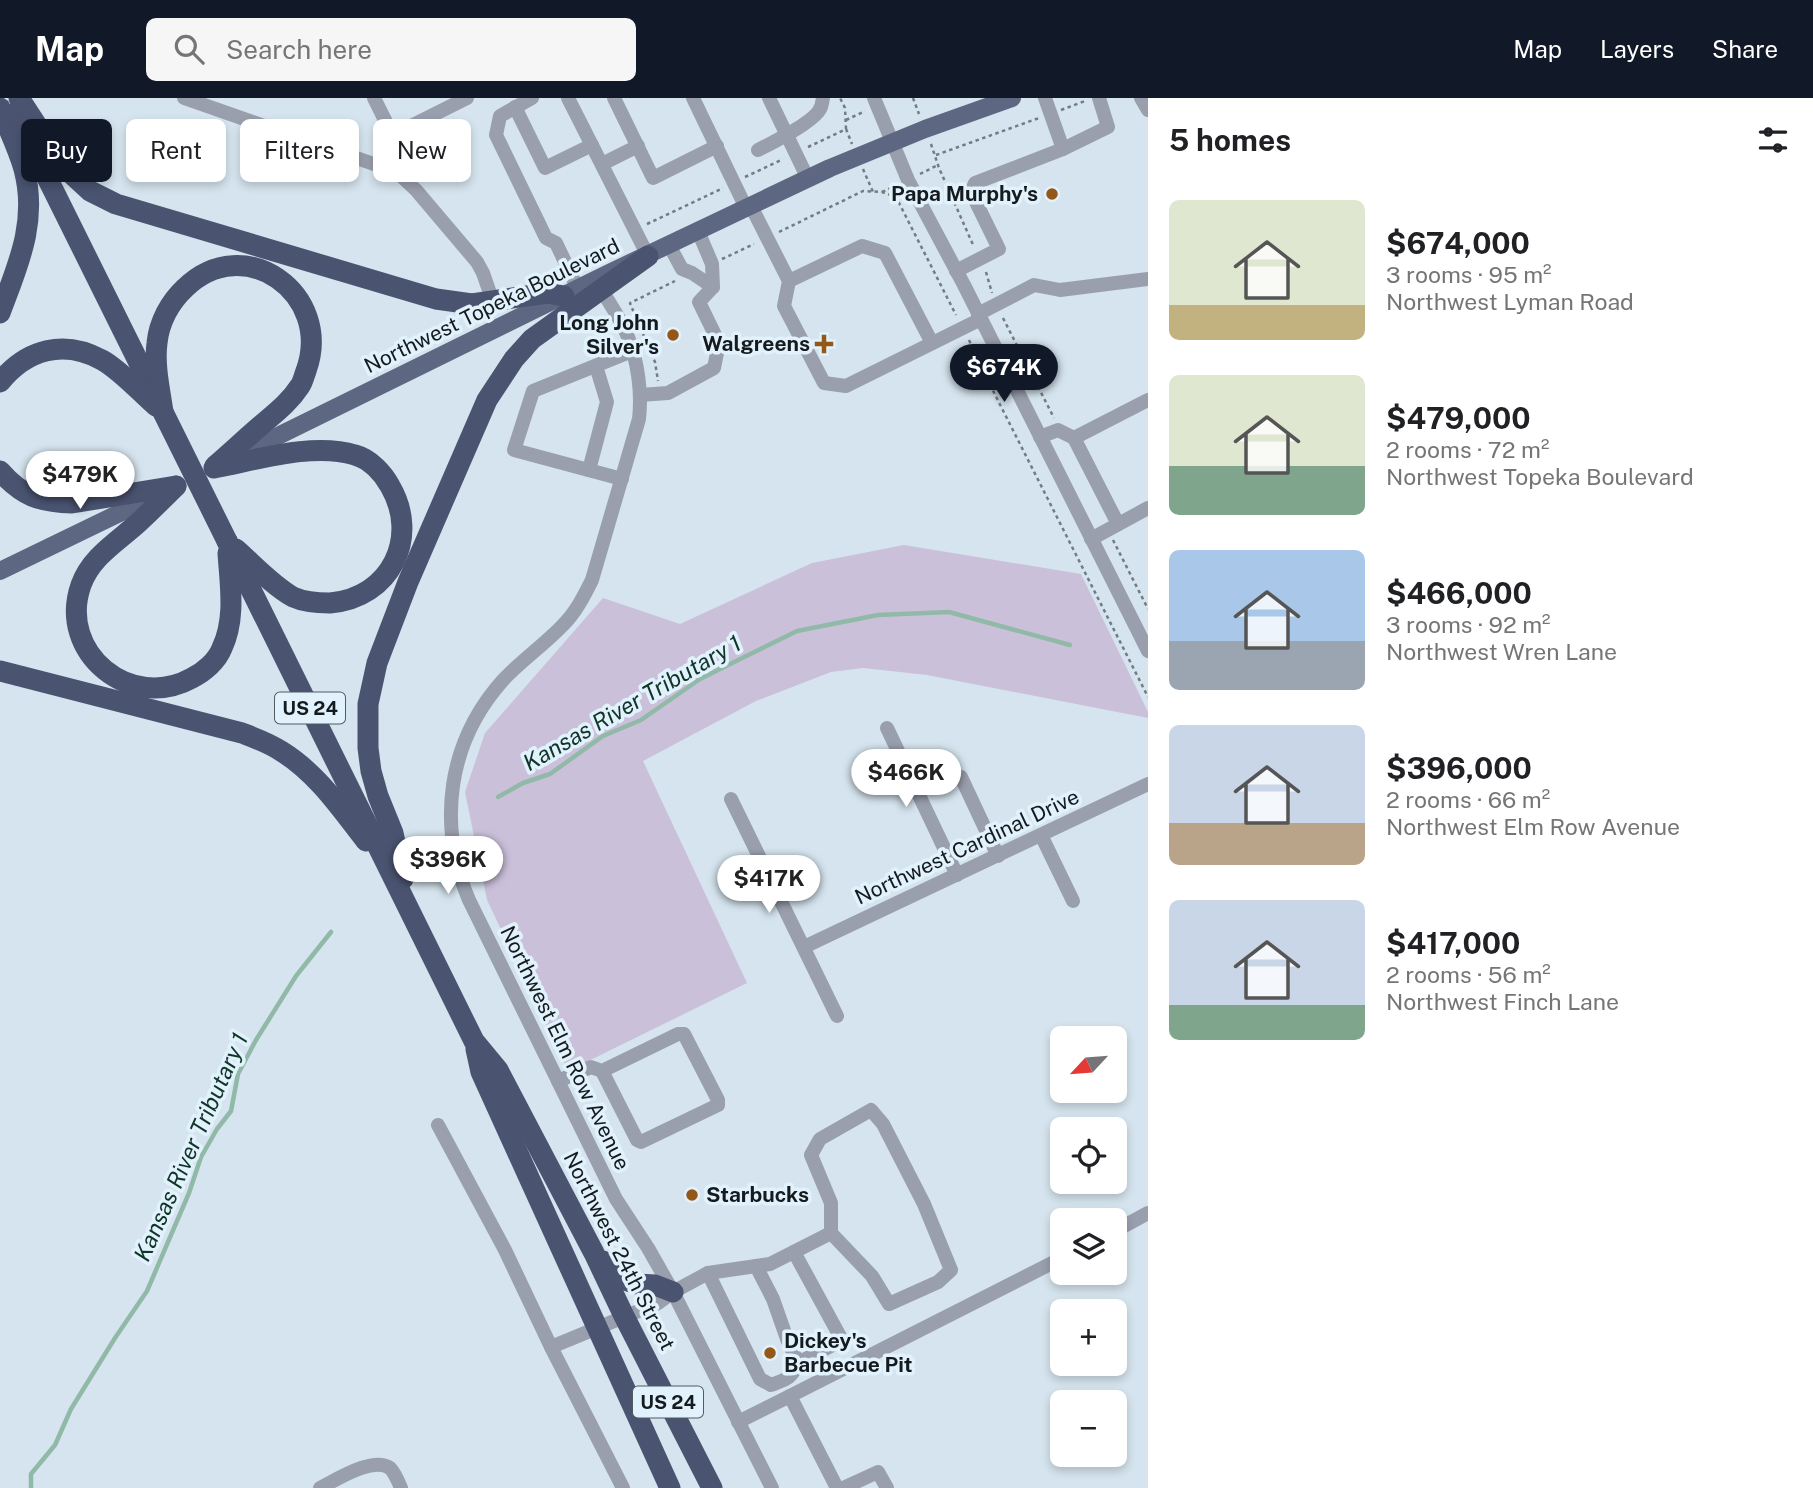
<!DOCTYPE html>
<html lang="en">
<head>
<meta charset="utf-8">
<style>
  body { margin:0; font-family:"Public Sans",sans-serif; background:#f6f6f6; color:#202124; height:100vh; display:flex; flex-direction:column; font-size:26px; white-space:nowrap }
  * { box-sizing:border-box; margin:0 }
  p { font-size:23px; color:#757577 }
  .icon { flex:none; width:38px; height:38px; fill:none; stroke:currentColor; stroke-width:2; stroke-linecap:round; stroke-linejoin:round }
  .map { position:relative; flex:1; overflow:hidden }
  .side { display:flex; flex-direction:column; background:#fff; width:665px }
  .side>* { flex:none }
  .banner { position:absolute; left:21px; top:21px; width:665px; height:63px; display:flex; gap:14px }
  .needle { width:46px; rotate:244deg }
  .controls { position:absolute; left:1050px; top:928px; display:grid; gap:14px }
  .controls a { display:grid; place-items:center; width:77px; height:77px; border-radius:10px; background:#fff; box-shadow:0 4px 10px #0003; font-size:35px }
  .price { position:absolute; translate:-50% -60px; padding:0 16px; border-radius:24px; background:#fff; color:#222; font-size:23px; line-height:46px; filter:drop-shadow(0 2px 4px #0008) }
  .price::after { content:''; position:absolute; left:50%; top:42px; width:21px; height:16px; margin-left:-10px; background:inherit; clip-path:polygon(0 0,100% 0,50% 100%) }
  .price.active { background:#111827; color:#fff }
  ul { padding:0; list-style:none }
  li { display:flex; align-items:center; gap:21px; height:175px; padding:0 21px }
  li span { display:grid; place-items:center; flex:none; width:196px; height:140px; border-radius:10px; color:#555 }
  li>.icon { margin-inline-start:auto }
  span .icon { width:84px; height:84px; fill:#fffc; stroke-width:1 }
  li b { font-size:30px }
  h2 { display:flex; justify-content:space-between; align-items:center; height:84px; padding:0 21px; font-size:30px }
  .pill { padding:0 24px; border-radius:10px; background:#fff; box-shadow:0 4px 10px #0003; font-size:24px; line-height:63px }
  .pill.active { background:#111827; color:#fff }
  header { display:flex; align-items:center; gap:42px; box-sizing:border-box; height:98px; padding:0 35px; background:#111827; color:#fff }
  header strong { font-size:33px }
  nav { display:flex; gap:38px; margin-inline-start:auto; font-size:24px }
  .search { width:490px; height:63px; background:#f6f6f6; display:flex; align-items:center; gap:18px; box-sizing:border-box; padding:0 24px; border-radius:10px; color:#757577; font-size:26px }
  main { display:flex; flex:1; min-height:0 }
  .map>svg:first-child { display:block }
  .green { fill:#cbc0da }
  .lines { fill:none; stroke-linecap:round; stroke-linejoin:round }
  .stream { stroke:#91b9a7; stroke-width:4.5 }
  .path { stroke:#727d83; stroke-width:2.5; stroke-dasharray:3.5 3.5; stroke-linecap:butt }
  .minor { stroke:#9a9fae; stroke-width:14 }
  .major { stroke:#5e6782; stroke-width:18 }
  .highway { stroke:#4a5471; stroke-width:21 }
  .highway-bridge { stroke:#4a5471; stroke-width:21 }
  .poi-dot { fill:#935817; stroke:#e2f2fc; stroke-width:2.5 }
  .labels { text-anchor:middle; stroke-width:7; stroke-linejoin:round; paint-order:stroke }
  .shield { fill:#e2f2fc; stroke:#525b60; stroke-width:2 }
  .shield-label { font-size:19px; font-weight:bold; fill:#141a1d }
  .poi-label { font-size:21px; font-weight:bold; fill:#141a1d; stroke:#e2f2fc; text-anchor:end }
  .street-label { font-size:21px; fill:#141a1d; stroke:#e2f2fc }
  .water-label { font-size:23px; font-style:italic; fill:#103427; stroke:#e2f2fc }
</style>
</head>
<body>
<header>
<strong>Map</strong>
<div class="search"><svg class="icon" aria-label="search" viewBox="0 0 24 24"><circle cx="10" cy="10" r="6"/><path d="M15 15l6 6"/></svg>Search here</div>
<nav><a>Map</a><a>Layers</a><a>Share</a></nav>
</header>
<main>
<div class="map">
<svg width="1148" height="1390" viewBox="0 0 1148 1390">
  <rect width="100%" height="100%" fill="#d5e4ee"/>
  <path class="green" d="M 904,447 L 1081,476 L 1148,614 L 1148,620 L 927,577 L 863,570 L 831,574 L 756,603 L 643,663 L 747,885 L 568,973 L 487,802 L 465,694 L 485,635 L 603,500 L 680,526 L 812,465 Z"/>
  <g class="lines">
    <g class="stream">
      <path d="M 498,699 L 523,685 L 550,676 L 603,638 L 641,622 L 700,581 L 797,533 L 878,517 L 949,514 L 1070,547"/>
      <path d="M 31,1390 L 31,1376 L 55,1347 L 71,1311 L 115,1240 L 147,1193 L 189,1095 L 201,1059 L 217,1031 L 231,1013 L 238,976 L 256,942 L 296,878 L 331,834"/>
    </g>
    <g class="path">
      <path d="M 913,0 L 919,16"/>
      <path d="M 1061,12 L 1085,3"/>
      <path d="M 846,22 L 865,13"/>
      <path d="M 846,31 L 852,46"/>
      <path d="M 931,46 L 939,70 L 974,149"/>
      <path d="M 808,49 L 846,31 L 845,10 L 840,0"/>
      <path d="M 936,57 L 1039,20"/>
      <path d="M 863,71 L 873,94"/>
      <path d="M 920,76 L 938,67"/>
      <path d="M 745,79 L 783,61"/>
      <path d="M 882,94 L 895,88"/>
      <path d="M 647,126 L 723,90"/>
      <path d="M 779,134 L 863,93 L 882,94 L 896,99 L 956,217"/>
      <path d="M 722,161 L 754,146"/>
      <path d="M 986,174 L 992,195"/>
      <path d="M 636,220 L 630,205 L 675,183"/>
      <path d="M 1003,220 L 1054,320"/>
      <path d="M 643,236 L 655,264 L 658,283"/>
      <path d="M 969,242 L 981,269 L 1148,599"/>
      <path d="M 1113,442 L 1148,511"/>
    </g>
    <g class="minor">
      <path d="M 184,0 L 391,72 L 401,78 L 416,92 L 477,164 L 483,175 L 493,204"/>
      <path d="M 374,0 L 405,62 L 408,84"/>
      <path d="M 532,0 L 500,18 L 496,37 L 546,140 L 556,145 L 578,191"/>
      <path d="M 568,0 L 648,158"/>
      <path d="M 614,0 L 653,80 L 717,48"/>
      <path d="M 693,0 L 746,110"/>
      <path d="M 769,0 L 808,81"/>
      <path d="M 874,0 L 908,82 L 964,187 L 1148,553"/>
      <path d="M 1045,0 L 1063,51"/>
      <path d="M 1141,0 L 1148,12"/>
      <path d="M 515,9 L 545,70 L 592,47"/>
      <path d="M 393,37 L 467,0"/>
      <path d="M 758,52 C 772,45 814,24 820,11 C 822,8 822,4 823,0"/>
      <path d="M 602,66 L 638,48"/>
      <path d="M 751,108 L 789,183 L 784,208 L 824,285 L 846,288 L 981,221"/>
      <path d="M 669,147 L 682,171 L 692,175 L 713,189"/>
      <path d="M 956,173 L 999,151 L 971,94 L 975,85 L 1063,51 L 1108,29 L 1099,0"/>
      <path d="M 789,183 L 862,148 L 885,155 L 932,245"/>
      <path d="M 598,186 C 608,203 621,221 628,239 C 638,264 642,295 639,321 L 592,482 C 584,498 576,514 563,527 C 545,546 522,562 504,581 C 447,644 437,726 469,802 L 616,1101 L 648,1150 L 673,1194 L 772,1390"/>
      <path d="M 978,216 L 1034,187 L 1060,192 L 1148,181"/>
      <path d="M 640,297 L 668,295 L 714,270 L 719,245 L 699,204 L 713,189 L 712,166 L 698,133"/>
      <path d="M 1040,339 L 1058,332 L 1074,340 L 1148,302"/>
      <path d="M 1074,340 L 1118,426"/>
      <path d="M 589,372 L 607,304 L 596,268"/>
      <path d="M 622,381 L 514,352 L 533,293 L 632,253"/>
      <path d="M 1091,441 L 1148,410"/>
      <path d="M 887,630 L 957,777"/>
      <path d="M 916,692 L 945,677 L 961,679 L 998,758"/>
      <path d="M 731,701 L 837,918"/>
      <path d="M 1041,737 L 1073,803"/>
      <path d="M 804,849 L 1148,686"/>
      <path d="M 558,983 L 591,969 L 602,973 L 678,936 L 684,936 L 718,1002 L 718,1007 L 641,1044 L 637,1042 L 602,973"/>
      <path d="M 438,1027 L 505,1152 L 551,1249 L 623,1390"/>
      <path d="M 1115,1133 L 1148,1115"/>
      <path d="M 794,1154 L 842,1242 L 798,1265"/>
      <path d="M 708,1175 L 760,1281 L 771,1287 C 787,1281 791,1281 798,1265 L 787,1241 L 773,1201 L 756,1168"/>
      <path d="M 551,1249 L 658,1205 L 673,1194 L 708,1175 L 770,1166 L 831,1135 L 831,1105 L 811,1057 L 820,1041 L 871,1012 L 883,1026 L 924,1106 L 951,1172 L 938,1184 L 889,1206 L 872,1178 L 831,1135"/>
      <path d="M 790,1298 L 1062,1160"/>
      <path d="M 738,1324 L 790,1298 L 837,1390"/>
      <path d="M 320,1390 C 336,1382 373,1358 390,1370 C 395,1375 398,1383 401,1390"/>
      <path d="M 843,1390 L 878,1374 L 887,1390"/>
    </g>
    <g class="major">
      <path d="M 231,361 L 607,176 L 830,70 L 925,31 L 1012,0"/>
      <path d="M 0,473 L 165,393"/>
    </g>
    <g class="highway">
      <path d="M 19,0 L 64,69 L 90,93 L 116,106 L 436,201 L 472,206 L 547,195 L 564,198"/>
      <path d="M 0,10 C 8,30 18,50 24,71 C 38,124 18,167 0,215"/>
      <path d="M 15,15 L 155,297"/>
      <path d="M 0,284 C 27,251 64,241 102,262 C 119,271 141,295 156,308"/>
      <path d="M 163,314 C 160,292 154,268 157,245 C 159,224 170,204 185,190 C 244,132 334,196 306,273 C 304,278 303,284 300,288 C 289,305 274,316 259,329 C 244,342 230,355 215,368"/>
      <path d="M 214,370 C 257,362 313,344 355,357 C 370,361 383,375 390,388 C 420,439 391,500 330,505 C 318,505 304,504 293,499 C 272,487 254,467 236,451"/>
      <path d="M 0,373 C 22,398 39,404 72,405 L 176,388"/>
      <path d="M 176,388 C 164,400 151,413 138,425 C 117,444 91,459 81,487 C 57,555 131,614 192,580 C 204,574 217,563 222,550 C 236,520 230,487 228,455"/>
      <path d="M 227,443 L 474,943 L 498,972 L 594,1155 L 624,1218 L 712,1390"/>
      <path d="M 0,573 L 242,635 C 255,640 269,645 281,653 C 317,675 341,711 366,743"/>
      <path d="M 403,781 L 393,735 L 378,698 L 371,673 L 368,650 L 368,606 L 377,565 L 408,484 L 487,302 L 514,261 L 532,241 L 648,158"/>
      <path d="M 476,951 L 481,974 C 545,1112 606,1252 670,1390"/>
      <path d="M 603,1163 L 620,1179 L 628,1183 L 637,1186 L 655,1187 L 673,1194"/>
    </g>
    <path class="highway-bridge" d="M 163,314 L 227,443"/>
  </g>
  <g class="poi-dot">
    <circle cx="1052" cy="96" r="7"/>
    <circle cx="673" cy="237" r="7"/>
    <path d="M820.5 235.5h7v7h7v7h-7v7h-7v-7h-7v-7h7z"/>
    <circle cx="692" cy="1097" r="7"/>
    <circle cx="770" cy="1255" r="7"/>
  </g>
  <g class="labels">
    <g class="shield">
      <rect x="275" y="594.5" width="70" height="31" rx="5"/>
      <rect x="633" y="1288.5" width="70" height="31" rx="5"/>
    </g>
    <g class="shield-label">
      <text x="310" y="617">US 24</text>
      <text x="668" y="1311">US 24</text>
    </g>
    <g class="poi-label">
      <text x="1038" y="103">Papa Murphy's</text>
      <text x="659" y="232">Long John<tspan x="659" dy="24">Silver's</tspan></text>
      <text x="810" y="253">Walgreens</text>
      <text x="706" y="1104" text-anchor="start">Starbucks</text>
      <text x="784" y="1250" text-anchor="start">Dickey's<tspan x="784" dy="24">Barbecue Pit</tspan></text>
    </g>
    <g class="street-label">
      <text transform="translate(492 208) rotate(-26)" y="7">Northwest Topeka Boulevard</text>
      <text transform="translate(967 749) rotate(-25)" y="7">Northwest Cardinal Drive</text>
      <text transform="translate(565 950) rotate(64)" y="7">Northwest Elm Row Avenue</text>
      <text transform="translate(619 1153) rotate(63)" y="7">Northwest 24th Street</text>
    </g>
    <g class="water-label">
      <text transform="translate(632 605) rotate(-30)" y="8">Kansas River Tributary 1</text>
      <text transform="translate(191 1049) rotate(-66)" y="8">Kansas River Tributary 1</text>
    </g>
  </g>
</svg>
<div class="controls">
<a><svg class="needle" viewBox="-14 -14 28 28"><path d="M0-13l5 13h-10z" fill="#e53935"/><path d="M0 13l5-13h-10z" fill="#757577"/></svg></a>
<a><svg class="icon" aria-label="locate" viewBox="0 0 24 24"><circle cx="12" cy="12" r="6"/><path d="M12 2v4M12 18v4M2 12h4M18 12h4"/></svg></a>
<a><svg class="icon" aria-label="layers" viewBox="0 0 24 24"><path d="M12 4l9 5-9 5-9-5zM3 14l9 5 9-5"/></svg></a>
<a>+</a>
<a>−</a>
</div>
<b class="price active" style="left:1004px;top:306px">$674K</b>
<b class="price" style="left:80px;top:413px">$479K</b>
<b class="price" style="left:906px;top:711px">$466K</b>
<b class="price" style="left:448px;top:798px">$396K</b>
<b class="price" style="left:769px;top:817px">$417K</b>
<div class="banner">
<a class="pill active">Buy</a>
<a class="pill">Rent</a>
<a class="pill">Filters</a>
<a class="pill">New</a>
</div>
</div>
<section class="side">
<h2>5 homes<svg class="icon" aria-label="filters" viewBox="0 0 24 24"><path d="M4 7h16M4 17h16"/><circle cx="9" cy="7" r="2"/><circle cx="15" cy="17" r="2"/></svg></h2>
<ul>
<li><span style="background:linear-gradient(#dfe7d0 75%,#c2b280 0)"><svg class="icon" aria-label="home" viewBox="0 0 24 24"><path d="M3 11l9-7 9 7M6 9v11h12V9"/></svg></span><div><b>$674,000</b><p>3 rooms · 95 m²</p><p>Northwest Lyman Road</p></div></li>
<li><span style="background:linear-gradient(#dfe7d0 65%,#7fa58c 0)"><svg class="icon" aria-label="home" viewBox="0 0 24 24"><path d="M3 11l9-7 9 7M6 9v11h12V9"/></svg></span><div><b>$479,000</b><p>2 rooms · 72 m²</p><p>Northwest Topeka Boulevard</p></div></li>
<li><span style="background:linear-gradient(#a9c7e8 65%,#9aa5b1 0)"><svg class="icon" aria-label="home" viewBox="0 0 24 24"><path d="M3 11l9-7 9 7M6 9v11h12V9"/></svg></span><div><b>$466,000</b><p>3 rooms · 92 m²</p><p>Northwest Wren Lane</p></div></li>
<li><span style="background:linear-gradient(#c9d6e8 70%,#b9a48a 0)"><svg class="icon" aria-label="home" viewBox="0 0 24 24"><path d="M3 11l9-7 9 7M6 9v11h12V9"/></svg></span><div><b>$396,000</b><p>2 rooms · 66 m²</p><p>Northwest Elm Row Avenue</p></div></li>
<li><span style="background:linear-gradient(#c9d6e8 75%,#7fa58c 0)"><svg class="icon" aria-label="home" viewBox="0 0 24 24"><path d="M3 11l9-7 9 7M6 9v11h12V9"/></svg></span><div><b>$417,000</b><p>2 rooms · 56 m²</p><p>Northwest Finch Lane</p></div></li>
</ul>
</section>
</main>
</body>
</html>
